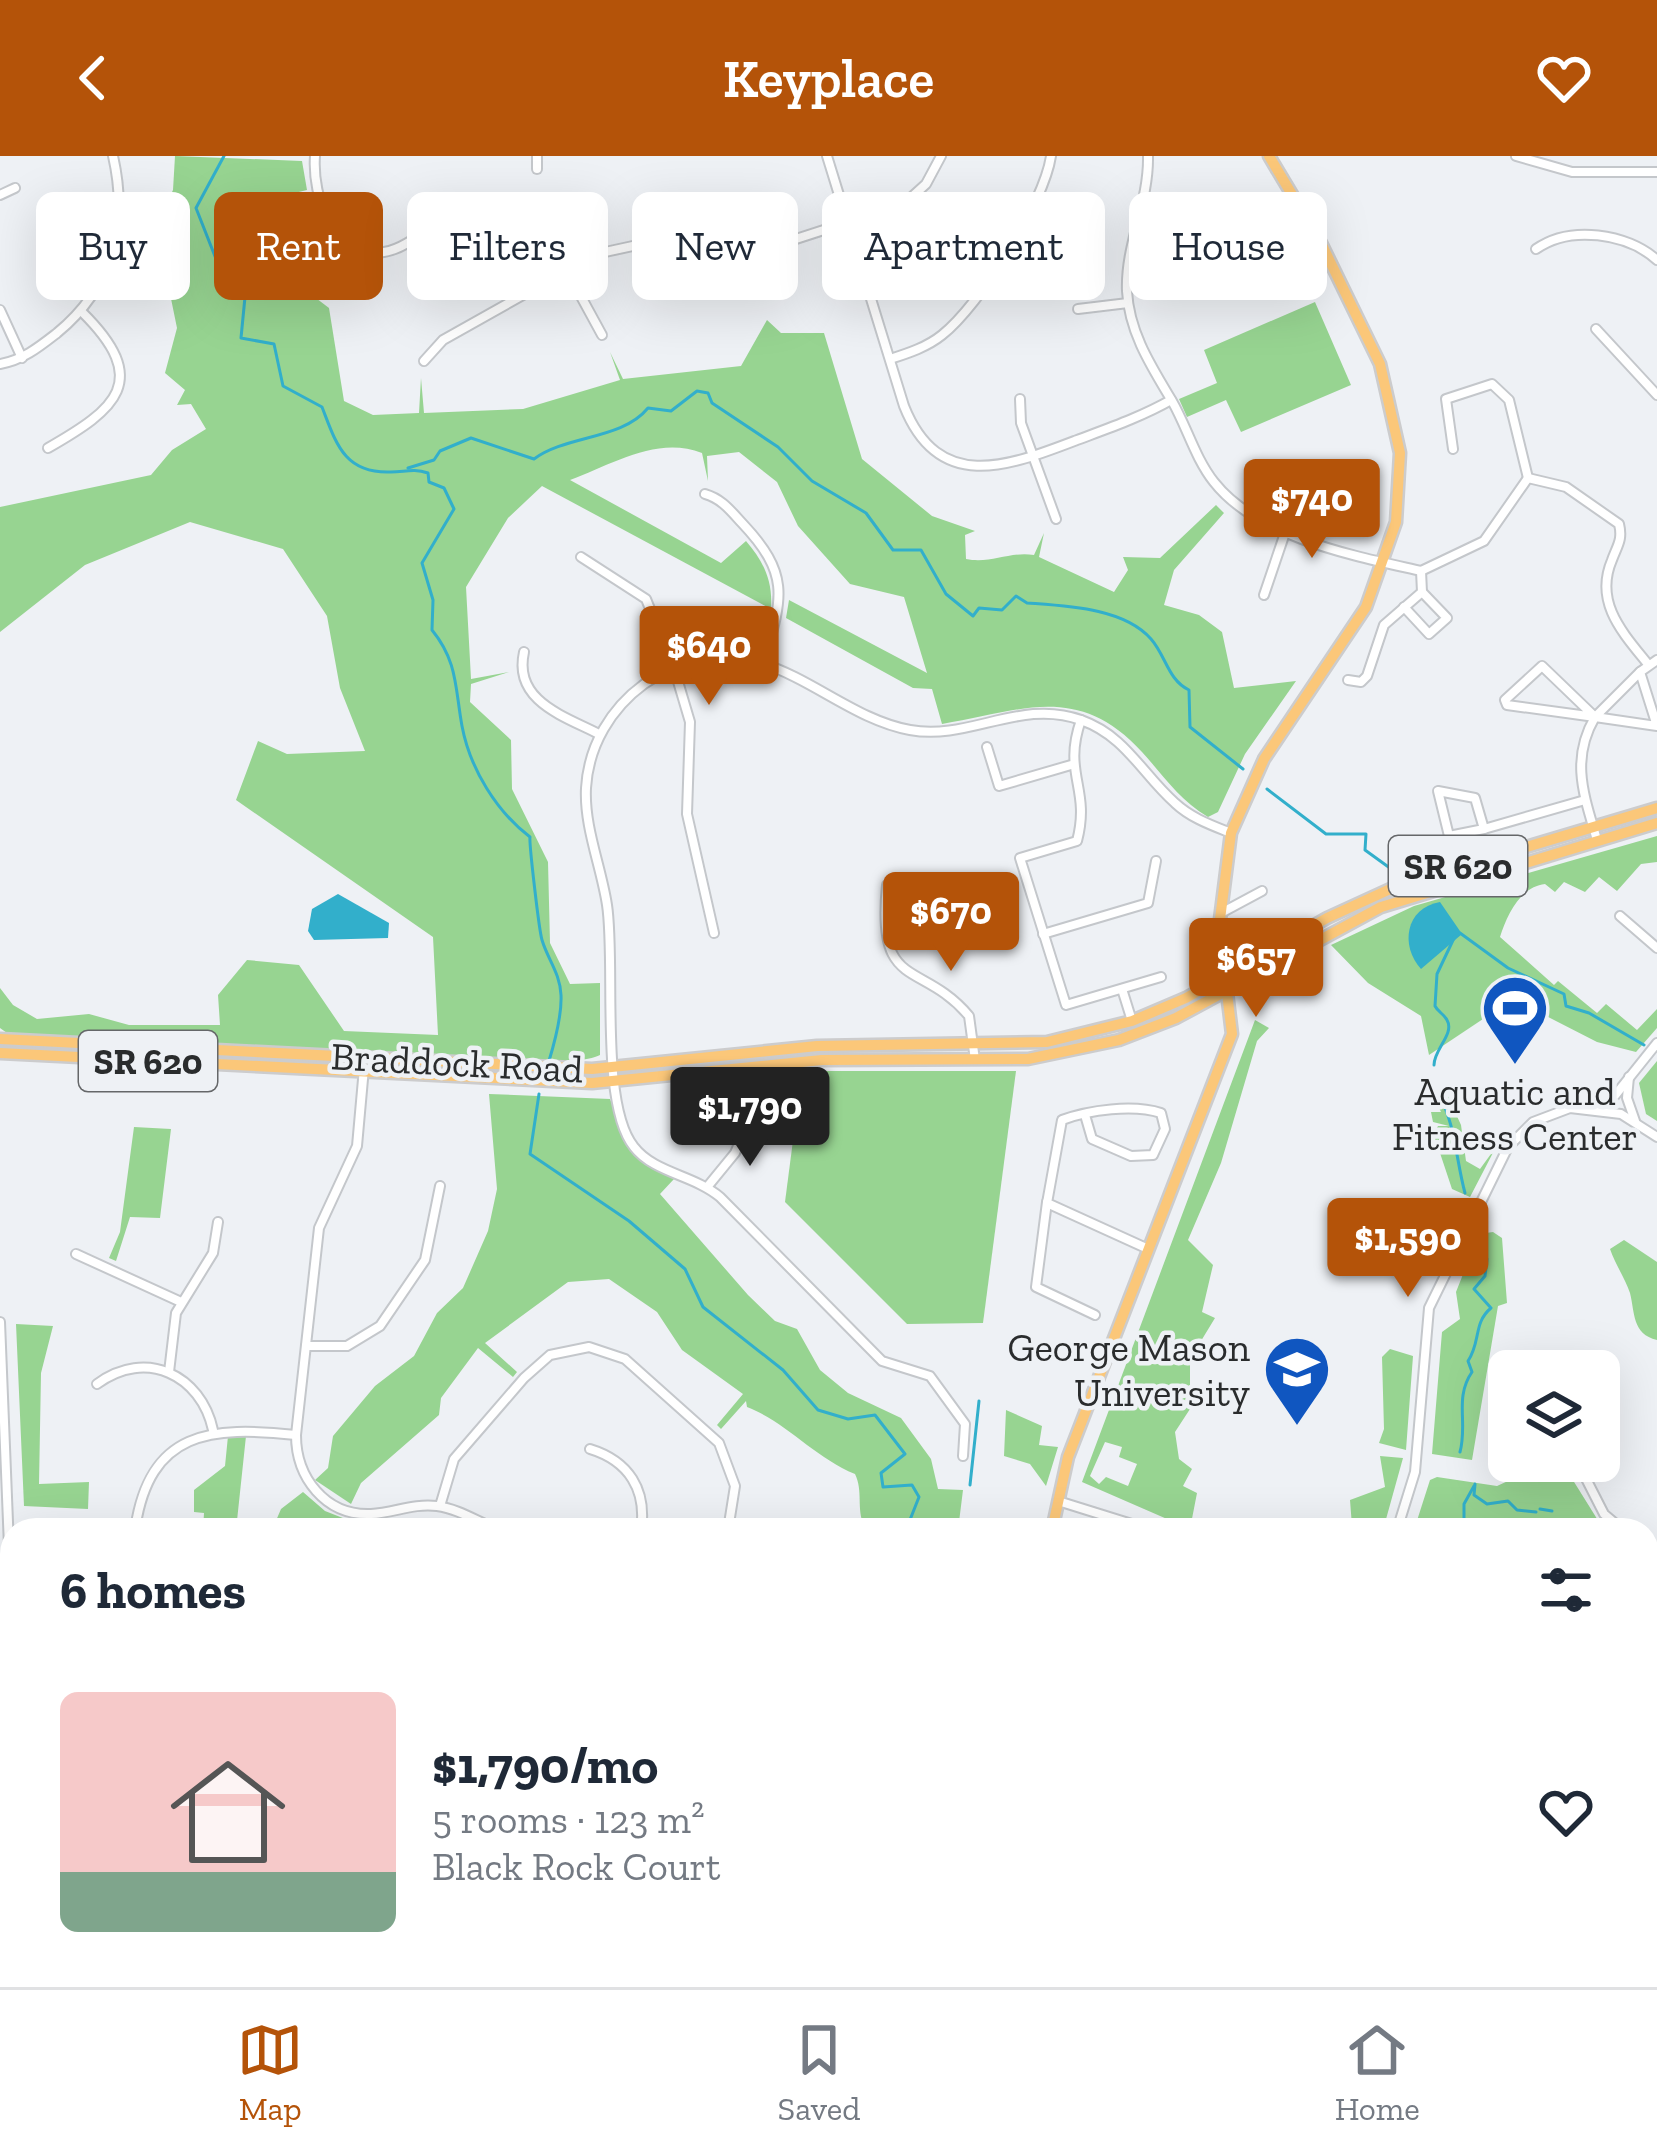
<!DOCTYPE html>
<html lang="en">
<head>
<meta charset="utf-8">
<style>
  body { margin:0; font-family:"Zilla Slab",serif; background:#f6f6f7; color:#1f2937; height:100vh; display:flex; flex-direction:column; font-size:45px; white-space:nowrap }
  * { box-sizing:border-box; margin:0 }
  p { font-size:39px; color:#747a83 }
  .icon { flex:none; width:66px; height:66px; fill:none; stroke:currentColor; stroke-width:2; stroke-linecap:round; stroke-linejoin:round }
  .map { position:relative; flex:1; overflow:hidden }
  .details { position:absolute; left:0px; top:1362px; width:1659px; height:471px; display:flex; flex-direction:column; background:#fff; border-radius:36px 36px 0 0; box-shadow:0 12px 48px #0002 }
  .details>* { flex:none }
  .banner { position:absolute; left:36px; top:36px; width:1587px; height:108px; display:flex; gap:24px }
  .fabs { position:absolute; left:1488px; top:1194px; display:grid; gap:24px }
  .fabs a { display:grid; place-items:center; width:132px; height:132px; border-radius:18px; background:#fff; box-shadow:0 12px 48px #0002; font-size:60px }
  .price { position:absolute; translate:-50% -102px; padding:0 27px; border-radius:12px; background:#b45309; color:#fff; font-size:39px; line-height:78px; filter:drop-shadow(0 3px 6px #0008) }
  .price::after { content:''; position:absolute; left:50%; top:72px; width:36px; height:27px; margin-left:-18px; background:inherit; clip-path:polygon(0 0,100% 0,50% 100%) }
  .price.on { background:#222; color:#fff }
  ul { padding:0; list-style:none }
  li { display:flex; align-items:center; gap:36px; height:300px; padding:0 60px }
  li span { display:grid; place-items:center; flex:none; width:336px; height:240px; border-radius:18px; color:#555 }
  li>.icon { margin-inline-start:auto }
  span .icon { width:144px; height:144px; fill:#fffc; stroke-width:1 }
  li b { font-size:51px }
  h2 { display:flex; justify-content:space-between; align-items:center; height:144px; padding:0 60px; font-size:51px }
  .tag { padding:0 42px; border-radius:18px; background:#fff; box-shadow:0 12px 48px #0002; font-size:42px; line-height:108px }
  .tag.on { background:#b45309; color:#fff }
  header { display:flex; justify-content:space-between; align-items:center; height:156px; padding:0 60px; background:#b45309; color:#fff; font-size:54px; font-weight:600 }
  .menu { display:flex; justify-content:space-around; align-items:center; height:168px; border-top:3px solid #e0e1e3; background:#fff; font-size:33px; color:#747a83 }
  .menu a { display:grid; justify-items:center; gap:6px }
  .menu .on { color:#b45309 }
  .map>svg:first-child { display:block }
  .green { fill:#97d491; fill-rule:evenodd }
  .water { fill:#32afcb }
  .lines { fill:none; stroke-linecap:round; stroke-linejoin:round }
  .stream { stroke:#32afcb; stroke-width:3 }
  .minor-casing { stroke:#c4c7cb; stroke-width:12 }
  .major-casing { stroke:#cccccd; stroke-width:15 }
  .minor { stroke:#fff; stroke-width:8 }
  .major { stroke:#fbc779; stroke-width:10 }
  .labels { text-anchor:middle; stroke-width:9; stroke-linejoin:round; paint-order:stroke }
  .shield { fill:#eef1f5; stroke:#656769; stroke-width:3 }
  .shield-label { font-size:36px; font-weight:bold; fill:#2a2c2d }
  .street-label { font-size:39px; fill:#2a2c2d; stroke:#eef1f5 }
  .poi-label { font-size:39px; fill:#2a2c2d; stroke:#eef1f5 }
</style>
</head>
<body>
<header><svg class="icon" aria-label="back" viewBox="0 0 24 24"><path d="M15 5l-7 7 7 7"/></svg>Keyplace<svg class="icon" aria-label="heart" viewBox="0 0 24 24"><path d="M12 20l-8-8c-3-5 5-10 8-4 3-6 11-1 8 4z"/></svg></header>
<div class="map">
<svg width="1657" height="1831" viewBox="0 0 1657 1831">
  <rect width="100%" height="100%" fill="#eef1f5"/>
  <g class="green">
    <path d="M 175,0 L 302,5 L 307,34 L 270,43 L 281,66 L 315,62 L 284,80 L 287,120 L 329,152 L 344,245 L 373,259 L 419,257 L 421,222 L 424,257 L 523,253 L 620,224 L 610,196 L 623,223 L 741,210 L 767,164 L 781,177 L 824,177 L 862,303 L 932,360 L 975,375 L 965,379 L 966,403 C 991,408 1010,395 1034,399 L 1044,377 L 1039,401 L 1114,436 L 1128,414 L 1123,401 L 1160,402 L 1216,349 L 1224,357 L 1174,414 L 1164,449 L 1199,459 L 1222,476 L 1234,532 L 1296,525 L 1245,598 L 1218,656 L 1208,661 C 1179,644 1164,620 1142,596 C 1078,526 1020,555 942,568 L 932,533 L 913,532 L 786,462 L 789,444 L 927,517 L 904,441 L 850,428 L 798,370 L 777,326 L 739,296 L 707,300 L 708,325 L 702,297 C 657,279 611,309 570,324 L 721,407 L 746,385 C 764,406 773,425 771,453 L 542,330 L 508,362 L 466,431 L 471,523 L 509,516 L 471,528 L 470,546 L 511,584 L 512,633 L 548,706 L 550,787 L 570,828 L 600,827 L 600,899 C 573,914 415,905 378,899 C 356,895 347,889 327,897 L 7,877 L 0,872 L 0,832 L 13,849 L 37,863 L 89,858 L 129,869 L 220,869 L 218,839 L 247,804 L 299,809 L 344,875 L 438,879 L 433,781 L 236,644 L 258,585 L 287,598 L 365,595 L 340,532 L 327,460 L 283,393 L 190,366 L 85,409 L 0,476 L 0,351 L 151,319 L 172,294 L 206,273 L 191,248 L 177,249 L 185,234 L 165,217 L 177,172 L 168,128 L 173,116 L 164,102 L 171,82 L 159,63 L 173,34 Z"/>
    <path d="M 1315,146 L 1351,229 L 1241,276 L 1226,244 L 1187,261 L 1179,243 L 1217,227 L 1204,194 Z"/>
    <path d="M 1657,680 L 1657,706 L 1641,708 L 1617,735 L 1599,721 L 1585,736 L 1564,726 L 1555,736 L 1545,728 C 1520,731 1507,759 1500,781 L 1554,829 L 1558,825 L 1597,857 L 1606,848 L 1637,874 L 1657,853 L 1657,872 L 1636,896 L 1597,886 L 1513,843 L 1429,899 L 1421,860 L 1368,827 L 1331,789 L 1414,750 Z"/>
    <path d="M 1255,864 L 1269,872 L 1257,885 L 1221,1007 L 1188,1084 L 1213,1109 L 1202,1156 L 1215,1162 L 1190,1203 L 1190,1253 L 1175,1276 L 1179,1303 L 1192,1313 L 1183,1330 L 1197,1337 L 1190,1373 L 1082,1326 ZM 1105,1286 L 1122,1291 L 1119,1301 L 1137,1308 L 1128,1330 L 1106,1321 L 1099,1328 L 1090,1320 Z"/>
    <path d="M 1657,905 L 1657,965 L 1646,958 L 1639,927 Z"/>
    <path d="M 802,915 L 1016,915 L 983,1167 L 907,1168 L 785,1046 Z"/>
    <path d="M 1445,934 L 1461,969 L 1466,1005 L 1480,1013 L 1496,991 L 1470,1041 L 1452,1033 L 1439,994 L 1457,979 L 1437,986 L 1431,982 L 1438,970 L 1449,970 L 1433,966 L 1431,956 L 1441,956 L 1433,939 Z"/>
    <path d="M 489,938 L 610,943 L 631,996 L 674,1023 L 660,1038 L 748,1139 L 775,1165 L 797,1173 L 820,1214 L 848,1237 L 901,1262 L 931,1303 L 938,1333 L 963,1334 L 958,1374 L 866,1374 C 855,1354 864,1337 855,1318 C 814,1301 786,1266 747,1251 L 746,1245 L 721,1273 L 717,1269 L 743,1238 L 682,1194 L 657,1156 L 609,1123 L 568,1126 L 485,1187 L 517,1216 L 513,1221 L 478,1192 L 441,1242 L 439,1259 L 361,1327 L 351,1348 L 315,1324 L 328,1312 L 333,1280 L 375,1230 L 414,1200 L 437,1157 L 463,1132 L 488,1075 L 497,1033 Z"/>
    <path d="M 134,971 L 171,973 L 160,1062 L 130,1061 L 116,1105 L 109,1102 L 120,1076 Z"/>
    <path d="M 1493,1076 L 1502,1082 L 1507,1147 L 1498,1150 L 1472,1304 L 1432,1298 L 1442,1176 L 1460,1163 L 1456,1136 L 1479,1078 Z"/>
    <path d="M 1624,1084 L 1657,1106 L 1657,1184 C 1632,1178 1635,1157 1630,1137 C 1625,1122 1615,1108 1610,1093 Z"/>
    <path d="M 16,1168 L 53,1170 L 41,1217 L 39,1328 L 89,1326 L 88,1353 L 24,1350 Z"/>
    <path d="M 1390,1193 L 1413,1200 L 1406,1294 L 1379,1287 L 1384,1273 L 1382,1201 Z"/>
    <path d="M 1006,1254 L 1042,1270 L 1039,1289 L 1058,1291 L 1046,1330 L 1030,1308 L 1004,1300 Z"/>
    <path d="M 228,1280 L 246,1280 L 236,1374 L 203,1374 L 204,1357 L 194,1356 L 194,1334 L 225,1310 Z"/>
    <path d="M 1380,1300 L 1403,1302 L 1383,1374 L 1346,1374 L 1352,1370 L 1350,1344 L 1385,1331 Z"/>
    <path d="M 1552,1305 L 1561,1305 L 1604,1374 L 1555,1374 L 1548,1363 L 1529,1374 L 1414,1374 L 1430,1324 L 1437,1321 L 1497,1330 Z"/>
    <path d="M 303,1336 L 325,1355 L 348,1364 L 348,1374 L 272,1374 L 281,1353 Z"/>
    <path d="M 0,1405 L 12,1712 L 12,1773 L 0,1790 Z"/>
    <path d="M 317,1821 L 480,1821 L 479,1831 L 338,1831 Z"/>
    <path d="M 576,1821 L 744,1824 L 741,1831 L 575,1831 Z"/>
    <path d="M 1066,1821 L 1150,1821 L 1155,1831 L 1073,1831 Z"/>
  </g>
  <g class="water">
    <path d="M 338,738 L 389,767 L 388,782 L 314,784 L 308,775 L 312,753 Z"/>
    <path d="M 1440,746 L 1462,778 L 1421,813 C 1400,790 1405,752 1440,746 Z"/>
  </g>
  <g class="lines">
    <g class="stream">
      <path d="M 224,0 L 196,52 L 220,113 L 245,141 L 241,182 L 274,188 L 283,230 L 322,251 C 336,287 344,318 391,316 C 405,316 413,312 428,317 L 429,326 L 444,332 L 454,353 L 422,407 L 433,444 L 432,474 C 458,506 455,532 462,570 C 470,613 497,656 530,681 C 529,687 539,774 542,784 C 548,804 560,817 561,839 C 562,859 555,885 549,905"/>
      <path d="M 408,312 L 434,304 L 440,295 L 471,282 L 534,303 C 566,279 622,284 648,252 L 671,255 L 697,235 L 708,237 L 712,247 L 778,291 L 812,325 L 866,357 L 893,394 L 921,394 L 946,438 L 973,460 L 979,452 L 1002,454 L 1016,440 L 1027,447 C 1067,450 1124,452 1151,483 C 1166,500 1168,524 1189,534 L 1190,571 L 1243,613"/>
      <path d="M 1267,633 L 1326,678 L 1366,678 L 1365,694 L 1394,715"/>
      <path d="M 1460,777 L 1508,812 L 1564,838 L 1566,850 L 1589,857 L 1644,889"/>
      <path d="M 1434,909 C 1434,893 1455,878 1447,864 C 1444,858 1438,856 1435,850 L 1437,818 L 1455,780"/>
      <path d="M 539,938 L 530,998 L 629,1065 L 685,1113 L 703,1151 L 783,1214 L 818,1254 L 848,1263 L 875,1259 L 905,1298 L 881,1317 L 883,1331 L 912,1329 L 919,1341 L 906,1374"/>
      <path d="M 1439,940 C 1455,966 1456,1004 1465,1037"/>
      <path d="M 1460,1296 C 1468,1267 1454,1242 1472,1216 L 1468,1205 C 1481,1186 1473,1167 1491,1152 L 1474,1133 L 1485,1120 L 1487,1103 L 1481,1096 L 1486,1078"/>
      <path d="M 1475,1328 L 1474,1339 L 1487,1348 L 1508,1345 L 1517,1354 L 1536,1356"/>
      <path d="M 970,1329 L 979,1245"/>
      <path d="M 1540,1353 L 1552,1355"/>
      <path d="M 1571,1372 L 1575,1374"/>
      <path d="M 1464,1374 L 1464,1348 L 1474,1330"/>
    </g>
    <defs>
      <g id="minor">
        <path d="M 315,0 C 312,41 333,103 384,96 C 403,93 419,79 434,68"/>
        <path d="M 537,0 L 537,13"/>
        <path d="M 827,0 L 904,250 C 939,338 1009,310 1077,284 C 1109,272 1141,261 1171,244"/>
        <path d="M 1148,0 C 1149,47 1125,89 1127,135 C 1129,176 1151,210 1172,245 C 1187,271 1195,302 1214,326 C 1258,382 1355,400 1421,415 L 1484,385 L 1528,322 L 1566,331 L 1619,368 C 1623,384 1617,390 1612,404 C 1594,446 1622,476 1647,507"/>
        <path d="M 1516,0 L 1572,16 L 1657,16"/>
        <path d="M 0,39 L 15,32"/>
        <path d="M 1144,50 C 1183,59 1236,68 1238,117"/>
        <path d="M 1536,93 C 1570,69 1627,77 1657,104"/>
        <path d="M 566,113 L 602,179"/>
        <path d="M 1078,153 L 1128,147"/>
        <path d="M 0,154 L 22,202"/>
        <path d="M 1596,173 L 1657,239"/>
        <path d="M 890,203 C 909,197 927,191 942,179 C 980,149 1044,47 1051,0"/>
        <path d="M 424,205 L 443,184 L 596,98 L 642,88 L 762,94 L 904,48 L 926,28 L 941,0"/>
        <path d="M 0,208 C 23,204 39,191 57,177 C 112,132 129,70 113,0"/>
        <path d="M 1020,243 L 1021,267 L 1056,363"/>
        <path d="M 48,292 C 116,253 152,225 82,156"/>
        <path d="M 1453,293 L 1446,243 L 1492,228 L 1509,244 L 1528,322"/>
        <path d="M 705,338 C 722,343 730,354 742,367 C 792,420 782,443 763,508"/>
        <path d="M 581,401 L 646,443 L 674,512 L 690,566 L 687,658 L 714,777"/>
        <path d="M 1264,439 L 1286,374"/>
        <path d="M 1404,451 L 1429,478 L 1447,462 L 1422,436"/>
        <path d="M 524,496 C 513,545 564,560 599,578"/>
        <path d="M 1542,510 L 1595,561 L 1507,549 L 1505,544 Z"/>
        <path d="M 1348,524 L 1361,526 L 1367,520 L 1384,469 L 1422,436 L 1421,415"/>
        <path d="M 1596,560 L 1640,516"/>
        <path d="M 1081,564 C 1062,618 1091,632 1077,685 L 1020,702 L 1066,849 L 1161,821"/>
        <path d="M 987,591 L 999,630 L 1071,609"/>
        <path d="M 1438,635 L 1475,642 L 1484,673 L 1449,680 Z"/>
        <path d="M 1484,673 L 1585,644"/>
        <path d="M 1597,684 C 1584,639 1570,604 1595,561 L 1657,570 L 1640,516 L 1657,504"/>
        <path d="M 887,729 C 876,837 921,803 969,860 L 975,904"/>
        <path d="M 1221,757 L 1262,735"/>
        <path d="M 1620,760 L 1657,792"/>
        <path d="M 1043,778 L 1148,747 L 1156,705"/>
        <path d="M 1122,833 L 1132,865"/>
        <path d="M 364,912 L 357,990 L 319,1072 L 296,1279 C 296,1321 325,1360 371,1358 C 394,1357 413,1347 437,1350 C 459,1353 478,1366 499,1374"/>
        <path d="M 1629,921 L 1627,942 L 1635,965"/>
        <path d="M 1605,952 L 1657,887"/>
        <path d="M 1085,959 L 1092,983 L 1131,1000 L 1153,999 L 1165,973 L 1161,957 C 1133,948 1089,954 1062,964 L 1047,1047 L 1146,1092"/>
        <path d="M 708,1030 L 735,997 L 746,971"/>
        <path d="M 1047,1046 L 1036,1131 L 1095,1159"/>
        <path d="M 76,1098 L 181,1146"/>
        <path d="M 0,1166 L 12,1466"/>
        <path d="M 306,1190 L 347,1190 L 380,1170 L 425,1104 L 440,1030"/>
        <path d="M 169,1216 L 176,1157 L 213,1097 L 218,1066"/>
        <path d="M 97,1228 C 146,1192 201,1219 213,1274"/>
        <path d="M 590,1293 C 629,1305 647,1334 641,1374"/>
        <path d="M 963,1300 L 965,1268 L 930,1220 L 882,1205 L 720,1041 C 694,1019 654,1017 634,991 C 599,948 616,807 607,749 C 601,710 584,671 586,632 C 591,547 677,482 761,507 C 813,523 856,564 910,574 C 969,585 1021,542 1081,564 C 1126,580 1142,618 1175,647 C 1191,662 1211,669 1231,677"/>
        <path d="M 1577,1305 L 1604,1358 L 1623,1374"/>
        <path d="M 1058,1345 L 1151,1374"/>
        <path d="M 440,1350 L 454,1303 L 524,1222 L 550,1199 L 589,1191 L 625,1203 L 719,1287 L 735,1330 L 728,1374"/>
        <path d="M 135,1374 C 149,1274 211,1270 296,1279"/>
        <path d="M 1397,1374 L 1415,1316 L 1429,1152 L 1508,991 L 1533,966 L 1570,952 L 1621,958 L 1657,981"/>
        <path d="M 1647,1465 L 1657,1460"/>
        <path d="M 0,1815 L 12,1797"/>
        <path d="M 268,1821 L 271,1831"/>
        <path d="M 1053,1821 L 1060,1831"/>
        <path d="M 1162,1821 L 1167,1831"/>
        <path d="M 1409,1821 L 1411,1831"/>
        <path d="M 1485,1821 L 1489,1831"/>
        <path d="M 529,1831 L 530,1821"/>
        <path d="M 796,1831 L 800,1821"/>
        <path d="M 974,1831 L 977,1821"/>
      </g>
      <g id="major">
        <path d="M 0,883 L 592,913 L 817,890 L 1047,886 L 1132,865 L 1186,842 L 1327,762 L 1399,729 L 1657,652"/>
        <path d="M 0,897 L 592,927 L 822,904 L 1028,903 L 1119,884 L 1176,862 L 1381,751 L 1657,667"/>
        <path d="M 1052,1374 L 1068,1301 L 1232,878 L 1219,771 L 1231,677 L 1264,603 L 1366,451 L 1396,366 L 1400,297 L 1380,208 L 1321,87 L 1269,0"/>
        <path d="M 861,1831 L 865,1821"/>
      </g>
    </defs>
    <use href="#minor" class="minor-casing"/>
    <use href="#major" class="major-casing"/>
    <use href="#minor" class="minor"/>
    <use href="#major" class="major"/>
  </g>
  <defs>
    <symbol id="stadium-pin" viewBox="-11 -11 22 30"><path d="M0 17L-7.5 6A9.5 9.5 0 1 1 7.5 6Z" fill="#1056c0" stroke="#eef1f5"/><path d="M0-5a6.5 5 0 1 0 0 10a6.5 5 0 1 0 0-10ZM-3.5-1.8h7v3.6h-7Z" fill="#fff"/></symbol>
    <symbol id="university-pin" viewBox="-11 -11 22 30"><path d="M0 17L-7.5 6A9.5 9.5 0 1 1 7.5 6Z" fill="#1056c0" stroke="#eef1f5"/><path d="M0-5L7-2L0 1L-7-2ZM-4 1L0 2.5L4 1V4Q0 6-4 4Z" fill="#fff"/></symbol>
  </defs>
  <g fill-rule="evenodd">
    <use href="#stadium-pin" x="1477" y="814" width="76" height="104"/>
    <use href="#university-pin" x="1259" y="1175" width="76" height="104"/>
  </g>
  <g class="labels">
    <g class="shield">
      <rect x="1389" y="680" width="138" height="60" rx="9"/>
      <rect x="79" y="875" width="138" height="60" rx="9"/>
    </g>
    <g class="shield-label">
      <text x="1458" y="723">SR 620</text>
      <text x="148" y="918">SR 620</text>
    </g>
    <g class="street-label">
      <text transform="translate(457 906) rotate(3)" y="14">Braddock Road</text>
    </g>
    <g class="poi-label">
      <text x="1515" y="949">Aquatic and<tspan x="1515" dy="45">Fitness Center</tspan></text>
      <text x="1250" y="1205" text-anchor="end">George Mason<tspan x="1250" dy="45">University</tspan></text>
    </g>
  </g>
</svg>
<div class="fabs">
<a><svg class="icon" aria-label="layers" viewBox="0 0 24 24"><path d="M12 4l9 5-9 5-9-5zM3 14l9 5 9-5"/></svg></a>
</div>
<b class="price" style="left:1312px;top:405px">$740</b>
<b class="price" style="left:709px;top:552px">$640</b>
<b class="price" style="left:951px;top:818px">$670</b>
<b class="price" style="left:1256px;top:864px">$657</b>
<b class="price on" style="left:750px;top:1013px">$1,790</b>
<b class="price" style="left:1408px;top:1144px">$1,590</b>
<div class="banner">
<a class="tag">Buy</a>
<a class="tag on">Rent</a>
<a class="tag">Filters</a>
<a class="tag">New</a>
<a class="tag">Apartment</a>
<a class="tag">House</a>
</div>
<section class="details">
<h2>6 homes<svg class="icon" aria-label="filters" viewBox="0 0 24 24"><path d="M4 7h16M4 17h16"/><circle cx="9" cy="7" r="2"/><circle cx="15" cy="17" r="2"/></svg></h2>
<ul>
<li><span style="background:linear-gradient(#f6c9c9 75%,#7fa58c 0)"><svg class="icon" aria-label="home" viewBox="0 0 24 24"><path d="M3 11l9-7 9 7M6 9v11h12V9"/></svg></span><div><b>$1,790/mo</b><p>5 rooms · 123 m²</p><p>Black Rock Court</p></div><svg class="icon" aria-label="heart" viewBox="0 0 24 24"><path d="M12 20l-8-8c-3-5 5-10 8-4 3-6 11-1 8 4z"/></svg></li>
</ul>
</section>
</div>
<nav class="menu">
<a class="on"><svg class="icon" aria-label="map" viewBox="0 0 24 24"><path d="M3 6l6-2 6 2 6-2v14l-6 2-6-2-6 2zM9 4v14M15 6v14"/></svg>Map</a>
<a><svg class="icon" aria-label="saved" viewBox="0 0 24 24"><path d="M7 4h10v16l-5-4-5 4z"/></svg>Saved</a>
<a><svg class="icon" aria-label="home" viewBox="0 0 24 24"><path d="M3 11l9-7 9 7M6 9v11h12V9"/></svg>Home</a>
</nav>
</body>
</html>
